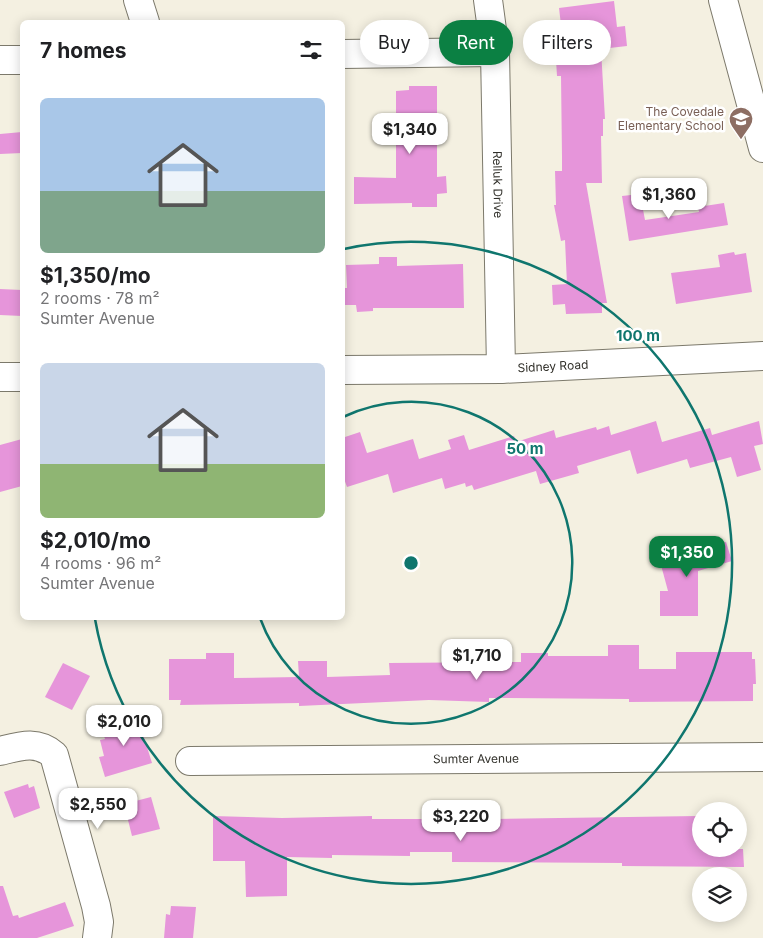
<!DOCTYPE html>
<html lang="en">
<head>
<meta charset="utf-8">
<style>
  body { margin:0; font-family:Inter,sans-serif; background:#f2f2f2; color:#202124; height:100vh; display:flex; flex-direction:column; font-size:19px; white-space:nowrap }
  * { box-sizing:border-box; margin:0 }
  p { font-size:16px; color:#757577 }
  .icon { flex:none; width:28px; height:28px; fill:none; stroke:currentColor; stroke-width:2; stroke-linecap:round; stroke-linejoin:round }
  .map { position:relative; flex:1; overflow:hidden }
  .sheet { position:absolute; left:20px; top:20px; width:325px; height:600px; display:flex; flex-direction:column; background:#fff; border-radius:8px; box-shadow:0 2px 12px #0003 }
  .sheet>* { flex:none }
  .hud { position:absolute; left:360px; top:20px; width:328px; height:45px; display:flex; gap:10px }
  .tools { position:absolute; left:692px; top:802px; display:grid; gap:10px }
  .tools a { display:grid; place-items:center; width:55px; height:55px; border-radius:50%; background:#fff; box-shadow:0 2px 12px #0003; font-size:25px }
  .price { position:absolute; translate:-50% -42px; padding:0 11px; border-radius:10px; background:#fff; color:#222; font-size:16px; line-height:32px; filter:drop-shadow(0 1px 2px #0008) }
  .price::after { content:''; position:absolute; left:50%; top:30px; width:15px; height:11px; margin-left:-8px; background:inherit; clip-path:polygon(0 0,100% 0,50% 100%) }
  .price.active { background:#0b8043; color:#fff }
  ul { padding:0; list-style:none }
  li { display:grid; align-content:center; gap:10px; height:265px; padding:0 20px }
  li span { display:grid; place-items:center; height:155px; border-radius:8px; color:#555 }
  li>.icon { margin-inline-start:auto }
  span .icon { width:90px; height:90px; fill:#fffc; stroke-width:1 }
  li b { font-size:21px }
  h2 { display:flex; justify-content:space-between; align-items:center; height:60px; padding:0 20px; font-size:21px }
  .tag { padding:0 18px; border-radius:22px; background:#fff; box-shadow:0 2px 12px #0003; font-size:18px; line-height:45px }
  .tag.active { background:#0b8043; color:#fff }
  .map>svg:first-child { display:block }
  .building { fill:#e695da }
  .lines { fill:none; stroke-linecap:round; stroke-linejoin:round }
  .minor-casing { stroke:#7c796b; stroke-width:30 }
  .minor { stroke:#fff; stroke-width:28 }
  .ring { fill:none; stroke:#0f766e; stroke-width:2.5 }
  .labels { text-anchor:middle; stroke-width:5; stroke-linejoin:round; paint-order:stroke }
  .education-label { font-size:12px; fill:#785e54; stroke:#fff; text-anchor:end }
  .street-label { font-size:12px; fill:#32312b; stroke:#fff }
  .centre { fill:#0f766e; stroke:#fff; stroke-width:2.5 }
  .ring-label { font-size:15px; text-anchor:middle; font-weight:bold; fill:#0f766e; stroke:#fff; stroke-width:5; stroke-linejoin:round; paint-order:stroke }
</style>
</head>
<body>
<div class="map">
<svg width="763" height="938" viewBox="0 0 763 938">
  <rect width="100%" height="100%" fill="#f4f0e1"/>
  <g class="building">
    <path d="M 614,1 L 617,27 L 625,26 L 627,46 L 601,49 L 605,119 L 603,119 L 603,136 L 601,136 L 602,183 L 586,183 L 607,303 L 602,303 L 602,313 L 566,314 L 565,304 L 553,305 L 552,285 L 567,284 L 565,240 L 561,241 L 554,205 L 556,205 L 555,171 L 562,171 L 562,157 L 561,76 L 557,76 L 556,60 L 565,59 L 559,8 Z"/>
    <path d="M 409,86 L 437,86 L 437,177 L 446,176 L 447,193 L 437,194 L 437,207 L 412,207 L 412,203 L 354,204 L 354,177 L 396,178 L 396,91 L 409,90 Z"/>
    <path d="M 22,132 L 22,153 L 0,154 L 0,134 Z"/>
    <path d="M 640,194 L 645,220 L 699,212 L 698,207 L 724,203 L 728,225 L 629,241 L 622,196 Z"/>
    <path d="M 734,252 L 735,255 L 746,253 L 752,292 L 676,304 L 671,273 L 720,267 L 718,255 Z"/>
    <path d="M 379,257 L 397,257 L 397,266 L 463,264 L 464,308 L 373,308 L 373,311 L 357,312 L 356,305 L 342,305 L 342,288 L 347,288 L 346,265 L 379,264 Z"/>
    <path d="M 0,289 L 22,290 L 22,316 L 0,315 Z"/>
    <path d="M 656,421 L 662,442 L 710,428 L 712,435 L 759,421 L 763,444 L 754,446 L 761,470 L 737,477 L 731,457 L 690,468 L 687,459 L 637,474 L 630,450 L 577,466 L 579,473 L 540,484 L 536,471 L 474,490 L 472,485 L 466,487 L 465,483 L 445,489 L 442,478 L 393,493 L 388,474 L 347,487 L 342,473 L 342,438 L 360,432 L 367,453 L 413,439 L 419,459 L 451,449 L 448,440 L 464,435 L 469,450 L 514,436 L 516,442 L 554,430 L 556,438 L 596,427 L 597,430 L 609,426 L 611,435 Z"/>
    <path d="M 22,439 L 22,486 L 0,492 L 0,445 Z"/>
    <path d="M 726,542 L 732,561 L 698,571 L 698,616 L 660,616 L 660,591 L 668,591 L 658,554 L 677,549 L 679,555 Z"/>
    <path d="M 608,645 L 639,645 L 639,669 L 676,669 L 676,652 L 752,652 L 752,659 L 755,659 L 756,684 L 753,684 L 753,701 L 629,702 L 629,699 L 501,698 L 489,698 L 489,702 L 429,700 L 299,706 L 299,703 L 180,705 L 181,700 L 169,700 L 169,659 L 206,659 L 206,653 L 234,653 L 234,678 L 299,677 L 298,661 L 327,661 L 327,677 L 390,675 L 389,663 L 521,662 L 521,653 L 548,653 L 548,656 L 608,656 Z"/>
    <path d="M 63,663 L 90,676 L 72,710 L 45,697 Z"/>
    <path d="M 137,715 L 152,763 L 105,777 L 99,757 L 104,756 L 100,740 L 105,739 L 101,727 Z"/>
    <path d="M 28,784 L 29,788 L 34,786 L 40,808 L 14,818 L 4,792 Z"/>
    <path d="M 151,797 L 160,829 L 132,836 L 124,804 Z"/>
    <path d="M 213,816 L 282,818 L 372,816 L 372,819 L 492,819 L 698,816 L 698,835 L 701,835 L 701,849 L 743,849 L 744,867 L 622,866 L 622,863 L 452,862 L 452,852 L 410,852 L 410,856 L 332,855 L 332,858 L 287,857 L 287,896 L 246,897 L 245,861 L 213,861 Z"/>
    <path d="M 0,886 L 3,886 L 13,916 L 18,915 L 19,918 L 65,902 L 74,926 L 37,938 L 0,938 Z"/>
    <path d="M 171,906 L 196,907 L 193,938 L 164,938 L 166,914 L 170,915 Z"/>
  </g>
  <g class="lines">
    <defs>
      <g id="minor">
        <path d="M 138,0 L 145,22"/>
        <path id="s1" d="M 488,0 L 495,52 L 501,369"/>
        <path d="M 723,0 L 763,148"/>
        <path d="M 342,54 L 495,52"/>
        <path d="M 0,60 L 22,60"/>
        <path id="s2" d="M 342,370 L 501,369 L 763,356"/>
        <path d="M 0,377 L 22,377"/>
        <path d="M 0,751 C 20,746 37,740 54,755 L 96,906 L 99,922 L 97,938"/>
        <path id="s3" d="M 190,761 L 763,757"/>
      </g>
    </defs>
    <use href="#minor" class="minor-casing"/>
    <use href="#minor" class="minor"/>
  </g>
  <g class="ring">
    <path d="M343 417A161 161 0 1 1 260 618"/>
    <path d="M344 249A321 321 0 1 1 95 619"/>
  </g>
  <defs>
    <symbol id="school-pin" viewBox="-11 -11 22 30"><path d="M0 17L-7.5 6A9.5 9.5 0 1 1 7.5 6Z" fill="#8d6e63" stroke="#fff"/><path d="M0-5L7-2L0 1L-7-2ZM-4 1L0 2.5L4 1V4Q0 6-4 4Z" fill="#fff"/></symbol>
  </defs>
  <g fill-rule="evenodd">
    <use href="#school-pin" x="727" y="105" width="28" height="38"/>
  </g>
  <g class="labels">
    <g class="education-label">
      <text x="724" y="116">The Covedale<tspan x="724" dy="14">Elementary School</tspan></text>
    </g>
    <g class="street-label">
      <text dy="4" stroke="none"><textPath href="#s1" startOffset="185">Relluk Drive</textPath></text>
      <text dy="4" stroke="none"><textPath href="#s2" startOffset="211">Sidney Road</textPath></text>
      <text dy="4" stroke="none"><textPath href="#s3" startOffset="286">Sumter Avenue</textPath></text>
    </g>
  </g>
  <circle cx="411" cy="563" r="8" class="centre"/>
  <g class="ring-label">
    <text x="638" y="341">100 m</text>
    <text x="525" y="454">50 m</text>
  </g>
</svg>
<div class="tools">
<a><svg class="icon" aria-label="locate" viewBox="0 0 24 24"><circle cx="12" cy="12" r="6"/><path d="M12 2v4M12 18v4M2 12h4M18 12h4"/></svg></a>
<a><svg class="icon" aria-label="layers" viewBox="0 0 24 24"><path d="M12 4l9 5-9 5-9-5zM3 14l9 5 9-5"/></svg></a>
</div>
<b class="price" style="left:410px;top:155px">$1,340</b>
<b class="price" style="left:669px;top:220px">$1,360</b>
<b class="price active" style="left:687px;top:578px">$1,350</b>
<b class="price" style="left:477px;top:681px">$1,710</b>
<b class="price" style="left:124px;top:747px">$2,010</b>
<b class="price" style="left:98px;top:830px">$2,550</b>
<b class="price" style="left:461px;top:842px">$3,220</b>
<div class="hud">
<a class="tag">Buy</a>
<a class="tag active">Rent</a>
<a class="tag">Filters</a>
</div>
<section class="sheet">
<h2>7 homes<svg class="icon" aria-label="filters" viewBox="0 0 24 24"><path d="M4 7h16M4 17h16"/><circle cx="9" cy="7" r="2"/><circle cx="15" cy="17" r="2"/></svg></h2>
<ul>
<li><span style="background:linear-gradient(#a9c7e8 60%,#7fa58c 0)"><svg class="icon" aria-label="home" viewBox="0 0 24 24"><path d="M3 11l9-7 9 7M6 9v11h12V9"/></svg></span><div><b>$1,350/mo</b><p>2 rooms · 78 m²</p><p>Sumter Avenue</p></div></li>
<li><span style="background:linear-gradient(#c9d6e8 65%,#8fb573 0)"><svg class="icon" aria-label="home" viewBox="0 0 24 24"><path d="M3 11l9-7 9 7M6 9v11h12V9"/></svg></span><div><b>$2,010/mo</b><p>4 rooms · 96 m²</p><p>Sumter Avenue</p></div></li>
</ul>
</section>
</div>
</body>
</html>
